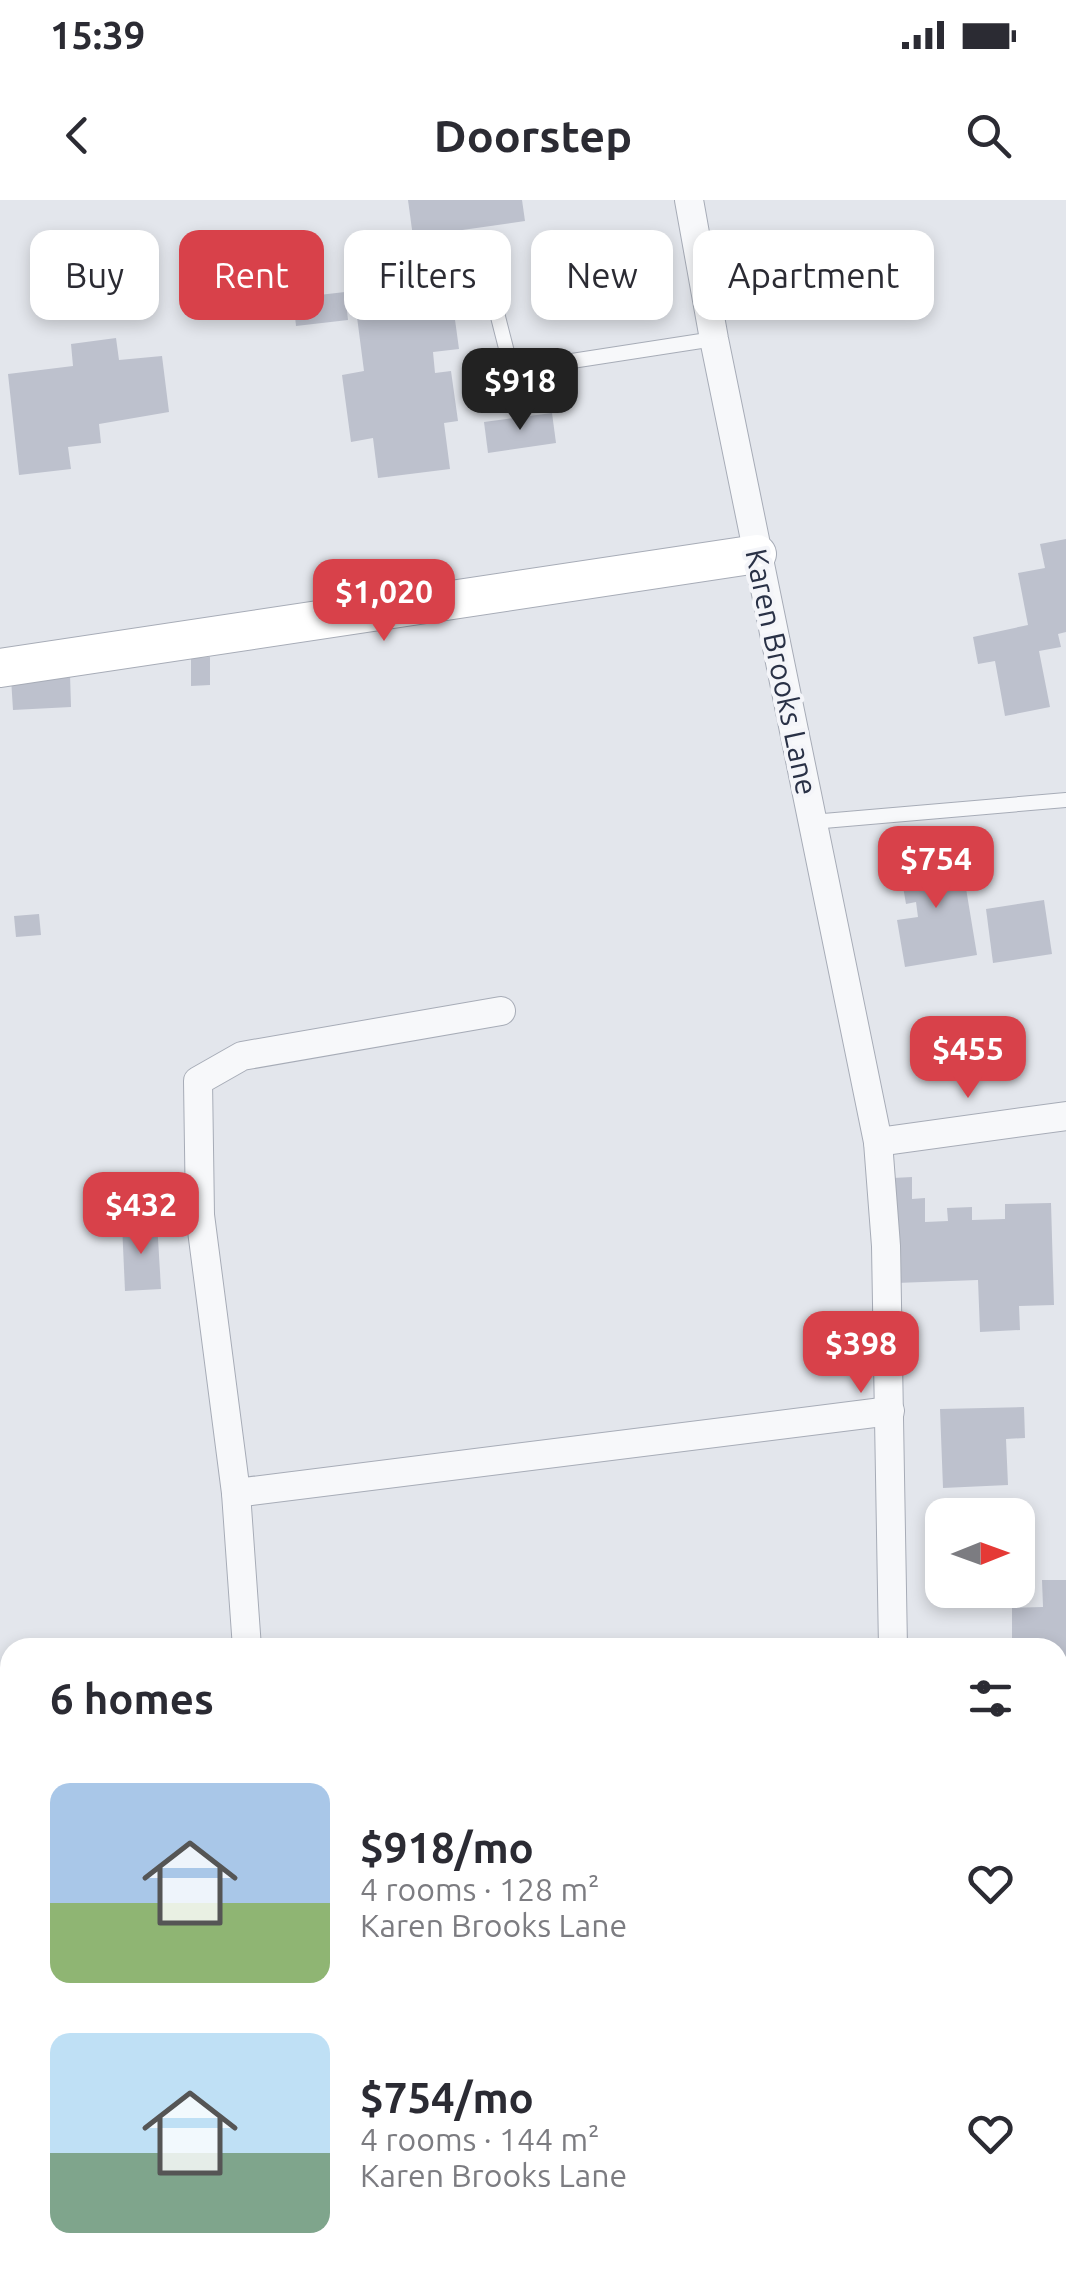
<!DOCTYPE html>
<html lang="en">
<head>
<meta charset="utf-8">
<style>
  body { margin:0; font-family:Ubuntu,sans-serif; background:#f7f7f7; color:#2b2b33; height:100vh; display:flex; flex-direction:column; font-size:38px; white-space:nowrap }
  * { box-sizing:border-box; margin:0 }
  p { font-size:32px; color:#7c7c81 }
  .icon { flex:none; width:55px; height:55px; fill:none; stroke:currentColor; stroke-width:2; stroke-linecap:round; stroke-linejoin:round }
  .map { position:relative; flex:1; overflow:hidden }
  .details { position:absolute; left:0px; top:1438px; width:1068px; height:642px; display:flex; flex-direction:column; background:#fff; border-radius:30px 30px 0 0; box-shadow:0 5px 15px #0003 }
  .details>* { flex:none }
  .hud { position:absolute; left:30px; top:30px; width:1008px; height:90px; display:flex; gap:20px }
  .needle { width:65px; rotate:89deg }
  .buttons { position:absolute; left:925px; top:1298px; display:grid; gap:20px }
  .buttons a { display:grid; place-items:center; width:110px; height:110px; border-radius:20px; background:#fff; box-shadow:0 5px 15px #0003; font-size:50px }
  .price { position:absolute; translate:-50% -85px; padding:0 22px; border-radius:20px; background:#d8414a; color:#fff; font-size:32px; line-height:65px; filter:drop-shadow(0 2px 5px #0008) }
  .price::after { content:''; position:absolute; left:50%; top:60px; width:30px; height:22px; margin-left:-15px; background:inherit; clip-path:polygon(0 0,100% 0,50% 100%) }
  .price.active { background:#222; color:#fff }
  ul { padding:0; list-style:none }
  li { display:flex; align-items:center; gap:30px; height:250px; padding:0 50px }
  li span { display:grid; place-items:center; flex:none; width:280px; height:200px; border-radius:20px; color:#555 }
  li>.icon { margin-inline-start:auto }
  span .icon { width:120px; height:120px; fill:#fffc; stroke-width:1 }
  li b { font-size:42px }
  h2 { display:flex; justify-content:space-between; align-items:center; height:120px; padding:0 50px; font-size:42px }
  .pill { padding:0 35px; border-radius:20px; background:#fff; box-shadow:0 5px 15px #0003; font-size:35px; line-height:90px }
  .pill.active { background:#d8414a; color:#fff }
  .status { display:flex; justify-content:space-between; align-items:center; height:70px; padding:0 50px; background:#fff; direction:ltr }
  .status svg { height:28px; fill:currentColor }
  header { display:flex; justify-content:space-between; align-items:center; height:130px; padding:0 50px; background:#fff; font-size:45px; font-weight:700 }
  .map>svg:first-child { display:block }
  .green { fill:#c7d7c4 }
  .building { fill:#bdc1cd }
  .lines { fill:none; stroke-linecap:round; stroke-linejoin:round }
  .lane-casing { stroke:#a7acb7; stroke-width:16 }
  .street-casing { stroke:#a7acb7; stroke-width:30 }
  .secondary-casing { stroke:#a7acb7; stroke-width:40 }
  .lane { stroke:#f7f8fa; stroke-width:14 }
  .street { stroke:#f7f8fa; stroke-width:28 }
  .secondary { stroke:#fff; stroke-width:38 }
  .labels { text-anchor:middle; stroke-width:8; stroke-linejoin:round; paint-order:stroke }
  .street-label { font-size:30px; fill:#293146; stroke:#f4f5f9 }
</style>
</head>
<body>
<div class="status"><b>15:39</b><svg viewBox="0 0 49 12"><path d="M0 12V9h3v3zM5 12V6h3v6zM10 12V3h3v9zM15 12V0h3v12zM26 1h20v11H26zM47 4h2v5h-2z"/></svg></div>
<header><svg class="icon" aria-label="back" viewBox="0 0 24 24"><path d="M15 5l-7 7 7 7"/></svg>Doorstep<svg class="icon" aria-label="search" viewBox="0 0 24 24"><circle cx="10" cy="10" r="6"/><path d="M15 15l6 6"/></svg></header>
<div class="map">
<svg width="1066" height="2078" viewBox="0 0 1066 2078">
  <rect width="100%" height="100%" fill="#e3e6ec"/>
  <path class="green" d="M 10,1951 L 10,2070 L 637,2070 L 635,2078 L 0,2078 L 0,1955 Z"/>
  <g class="building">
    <path d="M 408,0 L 522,0 L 525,21 L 413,37 Z"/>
    <path d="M 345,92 L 348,120 L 296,126 L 293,98 Z"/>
    <path d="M 453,105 L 459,149 L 433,152 L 435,173 L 451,171 L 458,221 L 444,223 L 450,269 L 378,278 L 373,238 L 351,242 L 342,175 L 364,171 L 357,117 Z"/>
    <path d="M 116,138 L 119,160 L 162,156 L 169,212 L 99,224 L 101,243 L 68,247 L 71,269 L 19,275 L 8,174 L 73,166 L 71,144 Z"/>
    <path d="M 552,213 L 556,243 L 488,253 L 484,222 Z"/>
    <path d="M 1066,339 L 1066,432 L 1058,434 L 1061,447 L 1039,451 L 1050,507 L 1005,516 L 995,461 L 978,464 L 973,437 L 1028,425 L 1018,373 L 1045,368 L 1040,344 Z"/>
    <path d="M 210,457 L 210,485 L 191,486 L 191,458 Z"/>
    <path d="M 70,475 L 71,507 L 13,510 L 11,478 Z"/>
    <path d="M 960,652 L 977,755 L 905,767 L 897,720 L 918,717 L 916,702 L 906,704 L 899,663 Z"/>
    <path d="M 1044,700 L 1052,754 L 993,763 L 986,709 Z"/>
    <path d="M 39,714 L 41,735 L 16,737 L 14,716 Z"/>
    <path d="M 912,977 L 912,999 L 925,998 L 925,1022 L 948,1021 L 947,1008 L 972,1007 L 972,1020 L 1005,1019 L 1005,1004 L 1051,1003 L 1054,1105 L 1019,1106 L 1020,1130 L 980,1132 L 978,1080 L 896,1083 L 893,978 Z"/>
    <path d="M 157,1022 L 161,1089 L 125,1091 L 122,1024 Z"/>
    <path d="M 1024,1207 L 1025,1238 L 1006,1239 L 1008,1285 L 943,1288 L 940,1209 Z"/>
    <path d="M 1042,1380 L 1066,1380 L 1066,1500 L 1058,1500 L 1058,1448 L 1012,1448 L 1012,1408 L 1043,1407 Z"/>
    <path d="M 1066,1597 L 1066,1663 L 1058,1663 L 1058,1598 Z"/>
    <path d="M 1058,1823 L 1066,1824 L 1066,1937 L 1058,1937 Z"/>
    <path d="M 1066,2009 L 1066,2047 L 1058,2048 L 1058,2010 Z"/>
    <rect x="938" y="2070" width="55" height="8"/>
  </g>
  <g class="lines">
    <defs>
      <g id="lane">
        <path d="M 496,109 L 508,156 L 523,164 L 546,165 L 714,139"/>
        <path d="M 812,622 L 1066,600"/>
        <path d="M 0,1964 L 10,1963"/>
      </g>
      <g id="street">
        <path d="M 689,0 L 714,139 L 878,942 L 886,1046 L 893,1448"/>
        <path d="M 878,942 L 1066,916"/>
        <path d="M 236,1293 L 890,1211"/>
        <path d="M 247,1448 L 236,1293 L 200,1015 L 198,881 L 242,856 L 501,811"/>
        <path d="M 1058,1748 L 1066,1748"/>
        <path d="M 293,2070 L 294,2078"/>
        <path d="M 902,2070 L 903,2078"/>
      </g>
      <path id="secondary" d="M 0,468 L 757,354"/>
    </defs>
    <use href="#lane" class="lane-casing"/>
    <use href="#street" class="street-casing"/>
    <use href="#secondary" class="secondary-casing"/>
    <use href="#lane" class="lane"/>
    <use href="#street" class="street"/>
    <use href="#secondary" class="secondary"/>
  </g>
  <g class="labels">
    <g class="street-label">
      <text transform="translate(781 472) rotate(78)" y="10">Karen Brooks Lane</text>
    </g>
  </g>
</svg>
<div class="buttons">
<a><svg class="needle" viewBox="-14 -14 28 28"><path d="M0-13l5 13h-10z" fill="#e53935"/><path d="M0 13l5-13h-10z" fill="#7c7c81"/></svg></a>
</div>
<b class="price active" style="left:520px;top:233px">$918</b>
<b class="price" style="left:384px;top:444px">$1,020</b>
<b class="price" style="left:936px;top:711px">$754</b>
<b class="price" style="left:968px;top:901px">$455</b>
<b class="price" style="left:141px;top:1057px">$432</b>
<b class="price" style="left:861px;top:1196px">$398</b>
<div class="hud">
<a class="pill">Buy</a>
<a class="pill active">Rent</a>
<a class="pill">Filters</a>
<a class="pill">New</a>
<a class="pill">Apartment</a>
</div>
<section class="details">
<h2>6 homes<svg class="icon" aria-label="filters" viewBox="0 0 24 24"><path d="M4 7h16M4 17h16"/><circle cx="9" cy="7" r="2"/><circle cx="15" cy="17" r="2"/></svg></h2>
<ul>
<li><span style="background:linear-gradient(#a9c7e8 60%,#8fb573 0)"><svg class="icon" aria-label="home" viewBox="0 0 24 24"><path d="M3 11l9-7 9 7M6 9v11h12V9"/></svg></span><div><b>$918/mo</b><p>4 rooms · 128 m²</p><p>Karen Brooks Lane</p></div><svg class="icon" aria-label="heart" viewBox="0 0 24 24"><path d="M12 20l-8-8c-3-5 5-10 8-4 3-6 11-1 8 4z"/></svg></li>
<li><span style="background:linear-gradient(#bfe0f5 60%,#7fa58c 0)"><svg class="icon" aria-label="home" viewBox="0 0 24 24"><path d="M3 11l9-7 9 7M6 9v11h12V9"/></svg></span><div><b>$754/mo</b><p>4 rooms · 144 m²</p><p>Karen Brooks Lane</p></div><svg class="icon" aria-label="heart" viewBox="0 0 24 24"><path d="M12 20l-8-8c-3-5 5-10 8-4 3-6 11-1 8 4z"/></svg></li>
</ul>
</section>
</div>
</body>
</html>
